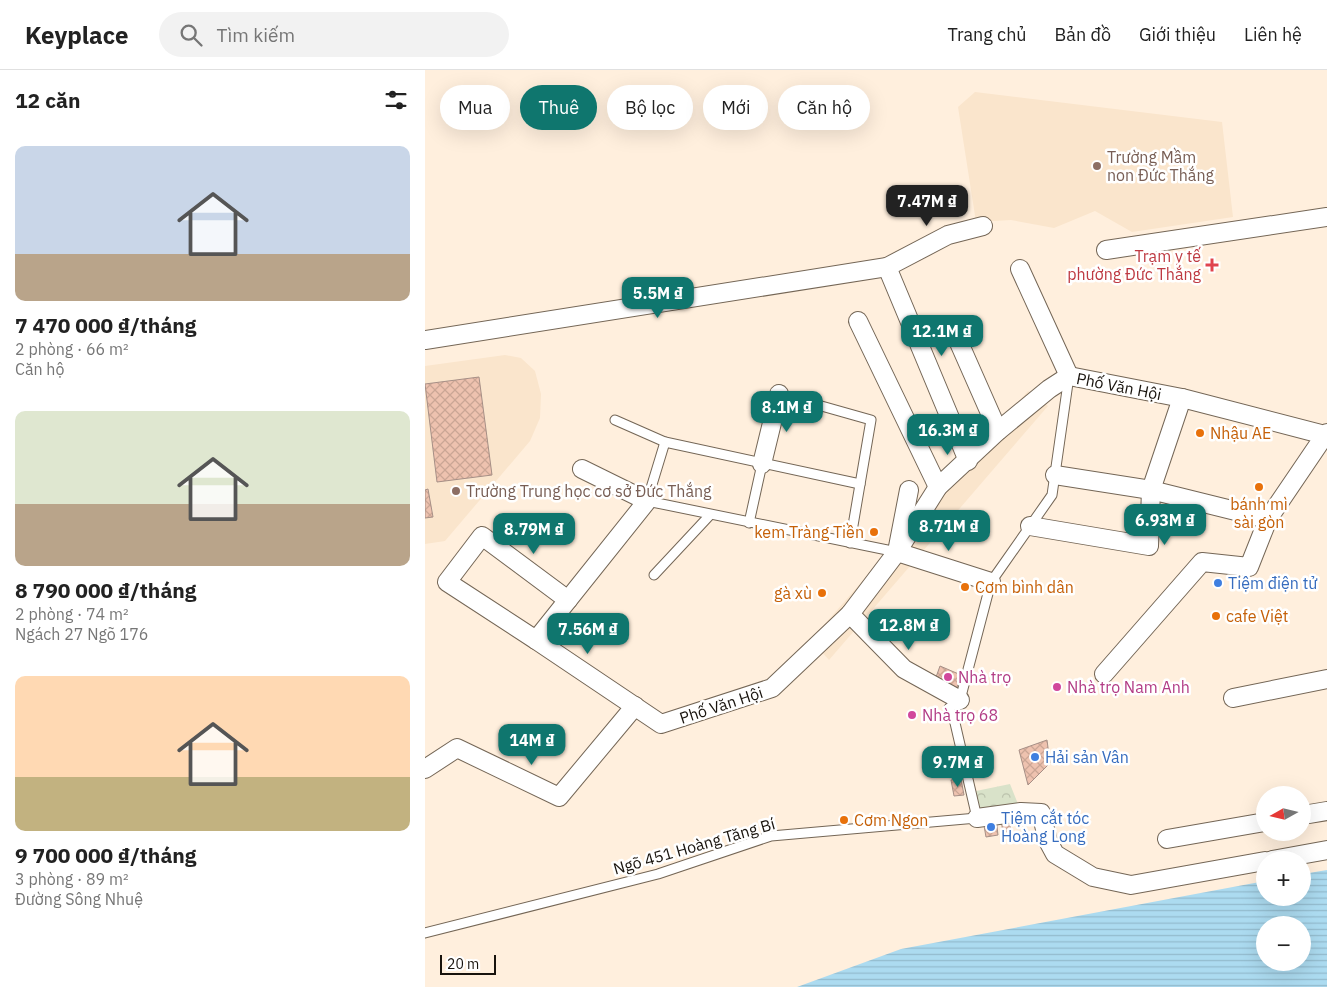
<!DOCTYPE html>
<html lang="vi">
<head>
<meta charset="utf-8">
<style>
  body { margin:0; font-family:"IBM Plex Sans",sans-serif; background:#f2f2f2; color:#222; height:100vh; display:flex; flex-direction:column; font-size:19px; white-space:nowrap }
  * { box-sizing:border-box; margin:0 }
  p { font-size:16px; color:#767676 }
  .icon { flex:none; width:28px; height:28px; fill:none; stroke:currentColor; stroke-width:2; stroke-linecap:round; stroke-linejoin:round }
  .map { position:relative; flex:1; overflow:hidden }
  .details { display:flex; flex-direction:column; background:#fff; width:425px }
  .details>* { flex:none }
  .banner { position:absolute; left:15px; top:15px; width:475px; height:45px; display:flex; gap:10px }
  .needle { width:32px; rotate:262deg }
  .tools { position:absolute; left:831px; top:716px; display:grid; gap:10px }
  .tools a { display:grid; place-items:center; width:55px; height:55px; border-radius:50%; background:#fff; box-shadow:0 5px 20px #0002; font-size:25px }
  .scale { position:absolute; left:15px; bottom:12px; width:56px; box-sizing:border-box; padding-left:5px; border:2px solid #18130d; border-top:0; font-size:14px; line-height:18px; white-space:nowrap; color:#18130d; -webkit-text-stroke:4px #fff; paint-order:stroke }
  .price { position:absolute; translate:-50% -42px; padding:0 11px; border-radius:10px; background:#0f766e; color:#fff; font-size:16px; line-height:32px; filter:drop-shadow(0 1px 2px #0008) }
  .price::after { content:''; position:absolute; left:50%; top:30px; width:15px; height:11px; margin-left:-8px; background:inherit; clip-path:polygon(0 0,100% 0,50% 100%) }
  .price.active { background:#222; color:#fff }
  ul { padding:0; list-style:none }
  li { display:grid; align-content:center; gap:10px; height:265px; padding:0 15px }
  li span { display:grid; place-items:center; height:155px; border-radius:10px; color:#555 }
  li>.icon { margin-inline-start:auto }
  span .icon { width:90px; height:90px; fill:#fffc; stroke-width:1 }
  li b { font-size:21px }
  h2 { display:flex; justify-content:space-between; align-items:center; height:60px; padding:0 15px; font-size:21px }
  .chip { padding:0 18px; border-radius:22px; background:#fff; box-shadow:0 5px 20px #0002; font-size:18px; line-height:45px }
  .chip.active { background:#0f766e; color:#fff }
  header { display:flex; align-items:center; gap:30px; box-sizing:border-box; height:70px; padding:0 25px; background:#fff; border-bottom:1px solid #e0e0e0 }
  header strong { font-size:24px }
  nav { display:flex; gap:28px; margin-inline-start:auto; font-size:18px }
  .search { width:350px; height:45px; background:#f2f2f2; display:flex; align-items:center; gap:12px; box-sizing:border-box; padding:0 18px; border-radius:28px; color:#767676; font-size:19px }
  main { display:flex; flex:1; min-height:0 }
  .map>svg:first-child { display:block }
  .built { fill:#fae5cc }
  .park { fill:url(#park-crowns) }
  .water { fill:url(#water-rules); fill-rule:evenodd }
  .building { fill:url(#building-cross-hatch); stroke:#a68f86 }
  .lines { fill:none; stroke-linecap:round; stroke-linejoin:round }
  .service-casing { stroke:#746656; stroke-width:11 }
  .minor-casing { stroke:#746656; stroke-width:20 }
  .service { stroke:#fff; stroke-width:9 }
  .minor { stroke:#fff; stroke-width:18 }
  .education-dot { fill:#8d6e63; stroke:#fff; stroke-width:2 }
  .health-dot { fill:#e0444e; stroke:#fff; stroke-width:2 }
  .food-dot { fill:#e8710a; stroke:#fff; stroke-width:2 }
  .shop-dot { fill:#3f7fe0; stroke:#fff; stroke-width:2 }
  .hotel-dot { fill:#d1479c; stroke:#fff; stroke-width:2 }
  .labels { text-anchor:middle; stroke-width:5; stroke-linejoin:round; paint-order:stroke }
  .education-label { font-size:16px; fill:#785e54; stroke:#fff; text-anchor:start }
  .health-label { font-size:16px; fill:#be3a42; stroke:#fff; text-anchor:end }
  .street-label { font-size:16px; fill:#18130d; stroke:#fff }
  .food-label { font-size:16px; fill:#c56008; stroke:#fff; text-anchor:start }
  .shop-label { font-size:16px; fill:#366cbe; stroke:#fff; text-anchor:start }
  .hotel-label { font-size:16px; fill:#b23c85; stroke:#fff; text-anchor:start }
</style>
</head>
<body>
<header>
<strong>Keyplace</strong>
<div class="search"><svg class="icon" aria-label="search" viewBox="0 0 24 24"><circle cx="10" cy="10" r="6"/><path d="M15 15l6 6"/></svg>Tìm kiếm</div>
<nav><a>Trang chủ</a><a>Bản đồ</a><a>Giới thiệu</a><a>Liên hệ</a></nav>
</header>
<main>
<section class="details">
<h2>12 căn<svg class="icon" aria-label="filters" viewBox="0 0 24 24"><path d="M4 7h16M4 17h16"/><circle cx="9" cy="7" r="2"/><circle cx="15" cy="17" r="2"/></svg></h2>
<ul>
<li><span style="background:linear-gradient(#c9d6e8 70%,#b9a48a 0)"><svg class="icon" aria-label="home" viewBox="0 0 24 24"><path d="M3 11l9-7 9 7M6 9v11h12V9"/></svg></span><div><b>7 470 000 ₫/tháng</b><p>2 phòng · 66 m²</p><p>Căn hộ</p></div></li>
<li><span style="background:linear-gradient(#dfe7d0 60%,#b9a48a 0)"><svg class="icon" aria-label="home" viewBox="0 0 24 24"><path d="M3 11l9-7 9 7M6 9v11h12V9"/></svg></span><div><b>8 790 000 ₫/tháng</b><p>2 phòng · 74 m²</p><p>Ngách 27 Ngõ 176</p></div></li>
<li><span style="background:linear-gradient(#ffd9b3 65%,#c2b280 0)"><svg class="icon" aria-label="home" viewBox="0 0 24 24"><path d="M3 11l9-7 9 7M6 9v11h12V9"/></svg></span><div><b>9 700 000 ₫/tháng</b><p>3 phòng · 89 m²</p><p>Đường Sông Nhuệ</p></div></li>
</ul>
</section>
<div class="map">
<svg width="902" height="917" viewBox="0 0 902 917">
  <defs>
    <pattern id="park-crowns" width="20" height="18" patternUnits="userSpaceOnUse" patternTransform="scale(1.25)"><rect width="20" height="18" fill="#d9e2c9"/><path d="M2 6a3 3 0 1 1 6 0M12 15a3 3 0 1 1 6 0" fill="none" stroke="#bac1ab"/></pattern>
    <pattern id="water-rules" width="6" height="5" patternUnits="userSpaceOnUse" patternTransform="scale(1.25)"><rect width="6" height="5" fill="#acdbf0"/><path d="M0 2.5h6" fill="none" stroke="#93bbcd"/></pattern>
    <pattern id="building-cross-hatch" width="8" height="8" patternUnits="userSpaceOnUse" patternTransform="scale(1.25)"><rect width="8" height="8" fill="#eec2af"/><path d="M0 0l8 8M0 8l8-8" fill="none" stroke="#cba695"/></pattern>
  </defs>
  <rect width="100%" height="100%" fill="#ffefdd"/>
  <g class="built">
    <path d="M 550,22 L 797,52 L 808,147 L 707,162 L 670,141 L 629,158 L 586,150 L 551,152 L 533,37 Z"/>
    <path d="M 80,285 L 96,288 L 110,301 L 116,324 L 115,348 L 105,371 L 20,471 L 0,474 L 0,296 Z"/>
    <path d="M 603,321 L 623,336 L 404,590 L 386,570 Z"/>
  </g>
  <path class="park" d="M 585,714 L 595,739 L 556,743 L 551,721 Z"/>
  <path class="water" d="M 902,800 L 902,917 L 372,917 L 476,879 L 840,811 L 840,828 L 878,828 L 878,804 ZM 840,855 L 878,855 L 878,892 L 840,892 Z"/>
  <g class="building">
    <path d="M 54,307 L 67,405 L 12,412 L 0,314 Z"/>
    <path d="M 3,419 L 8,447 L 0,448 L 0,420 Z"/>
    <path d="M 515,596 L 536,605 L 531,620 L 510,610 Z"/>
    <path d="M 622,670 L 625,693 L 603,715 L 594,680 Z"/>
    <path d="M 529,686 L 533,702 L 522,704 L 518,689 Z"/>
    <path d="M 536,709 L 539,725 L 529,726 L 526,710 Z"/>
    <path d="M 584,747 L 586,763 L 578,764 L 576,748 Z"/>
    <path d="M 571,748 L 573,765 L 561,767 L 558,750 Z"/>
  </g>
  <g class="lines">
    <defs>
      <g id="service">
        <path d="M 354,324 L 446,350 L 425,473"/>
        <path d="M 190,350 L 240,372 L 435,414"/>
        <path d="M 240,372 L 222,431 L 472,482"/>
        <path d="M 324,453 L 337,394"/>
        <path d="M 229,505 L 285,445"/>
        <path d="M 0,863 L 233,804 L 346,766 L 552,748 L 530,653 L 524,638 L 535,630 L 566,512 L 627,425 L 644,306"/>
      </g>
      <g id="minor">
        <path d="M 681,180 L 902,147"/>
        <path d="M 462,197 L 543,391"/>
        <path d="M 595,199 L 644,306"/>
        <path d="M 433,251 L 513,417"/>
        <path d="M 528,259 L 573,361"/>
        <path d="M 0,270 L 462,197 L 523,165 L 558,156"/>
        <path d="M 337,394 L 354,324"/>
        <path d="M 157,399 L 222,431 L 111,570 L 236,654 L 347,618 L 425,544 L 472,482 L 513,417 L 573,361 L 624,319 L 644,306 L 757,328 L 900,365 L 902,363"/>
        <path d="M 630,405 L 726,420 L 843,449"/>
        <path d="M 484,420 L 472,482 L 566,512"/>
        <path d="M 605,456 L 724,476 L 726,420 L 757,328"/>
        <path d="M 425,544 L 479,599 L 535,630"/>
        <path d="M 111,570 L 22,512 L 57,466 L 143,530"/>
        <path d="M 679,604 L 777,492 L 824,497 L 843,449 L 900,365"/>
        <path d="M 808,628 L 902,609"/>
        <path d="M 0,699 L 32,678 L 134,727 L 210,636"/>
        <path d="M 878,745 L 902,741"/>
        <path d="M 552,748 L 596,742 L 616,743 L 623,771 L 630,784 L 668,807 L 706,815 L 840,791"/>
        <path d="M 742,769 L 840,752"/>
        <path d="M 847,790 L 902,780"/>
      </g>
    </defs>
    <use href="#service" class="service-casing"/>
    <use href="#minor" class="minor-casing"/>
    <use href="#service" class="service"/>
    <use href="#minor" class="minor"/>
  </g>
  <g class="education-dot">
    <circle cx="672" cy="96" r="5"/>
    <circle cx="31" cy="421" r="5"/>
  </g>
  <path class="health-dot" d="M784.5 187.5h5v5h5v5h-5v5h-5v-5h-5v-5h5z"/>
  <g class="food-dot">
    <circle cx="775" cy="363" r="5"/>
    <circle cx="834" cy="417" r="5"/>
    <circle cx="449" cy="462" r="5"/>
    <circle cx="540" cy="517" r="5"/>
    <circle cx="397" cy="523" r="5"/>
    <circle cx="791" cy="546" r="5"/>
    <circle cx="419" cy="750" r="5"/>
  </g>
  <g class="shop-dot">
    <circle cx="793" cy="513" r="5"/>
    <circle cx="610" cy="687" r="5"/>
    <circle cx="566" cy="757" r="5"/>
  </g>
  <g class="hotel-dot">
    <circle cx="523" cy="607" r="5"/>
    <circle cx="632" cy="617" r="5"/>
    <circle cx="487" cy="645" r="5"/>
  </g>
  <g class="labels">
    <g class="education-label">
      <text x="682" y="93">Trường Mầm<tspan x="682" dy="18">non Đức Thắng</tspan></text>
      <text x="41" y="427">Trường Trung học cơ sở Đức Thắng</text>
    </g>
    <g class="health-label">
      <text x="776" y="192">Trạm y tế<tspan x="776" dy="18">phường Đức Thắng</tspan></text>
    </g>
    <g class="street-label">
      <text transform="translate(694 316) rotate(11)" y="6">Phố Văn Hội</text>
      <text transform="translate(296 635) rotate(-18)" y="6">Phố Văn Hội</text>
      <text transform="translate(269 776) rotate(-16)" y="6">Ngõ 451 Hoàng Tăng Bí</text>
    </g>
    <g class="food-label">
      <text x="785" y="369">Nhậu AE</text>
      <text x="834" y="440" text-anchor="middle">bánh mì<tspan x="834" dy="18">sài gòn</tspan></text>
      <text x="439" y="468" text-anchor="end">kem Tràng Tiền</text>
      <text x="550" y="523">Cơm bình dân</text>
      <text x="387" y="529" text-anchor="end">gà xù</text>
      <text x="801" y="552">cafe Việt</text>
      <text x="429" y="756">Cơm Ngon</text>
    </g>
    <g class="shop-label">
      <text x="803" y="519">Tiệm điện tử</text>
      <text x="620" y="693">Hải sản Vân</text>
      <text x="576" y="754">Tiệm cắt tóc<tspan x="576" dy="18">Hoàng Long</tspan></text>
    </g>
    <g class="hotel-label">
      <text x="533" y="613">Nhà trọ</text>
      <text x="642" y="623">Nhà trọ Nam Anh</text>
      <text x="497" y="651">Nhà trọ 68</text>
    </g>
  </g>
</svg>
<div class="tools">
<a><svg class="needle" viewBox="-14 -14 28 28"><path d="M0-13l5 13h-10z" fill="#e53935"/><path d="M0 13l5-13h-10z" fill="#767676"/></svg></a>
<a>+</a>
<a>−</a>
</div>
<div class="scale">20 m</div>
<b class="price active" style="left:502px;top:157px">7.47M ₫</b>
<b class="price" style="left:233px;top:249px">5.5M ₫</b>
<b class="price" style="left:517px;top:287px">12.1M ₫</b>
<b class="price" style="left:362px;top:363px">8.1M ₫</b>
<b class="price" style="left:523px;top:386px">16.3M ₫</b>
<b class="price" style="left:740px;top:476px">6.93M ₫</b>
<b class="price" style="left:524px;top:482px">8.71M ₫</b>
<b class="price" style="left:109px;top:485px">8.79M ₫</b>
<b class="price" style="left:484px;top:581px">12.8M ₫</b>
<b class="price" style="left:163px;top:585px">7.56M ₫</b>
<b class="price" style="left:107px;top:696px">14M ₫</b>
<b class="price" style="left:533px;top:718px">9.7M ₫</b>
<div class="banner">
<a class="chip">Mua</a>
<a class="chip active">Thuê</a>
<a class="chip">Bộ lọc</a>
<a class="chip">Mới</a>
<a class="chip">Căn hộ</a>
</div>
</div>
</main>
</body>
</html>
